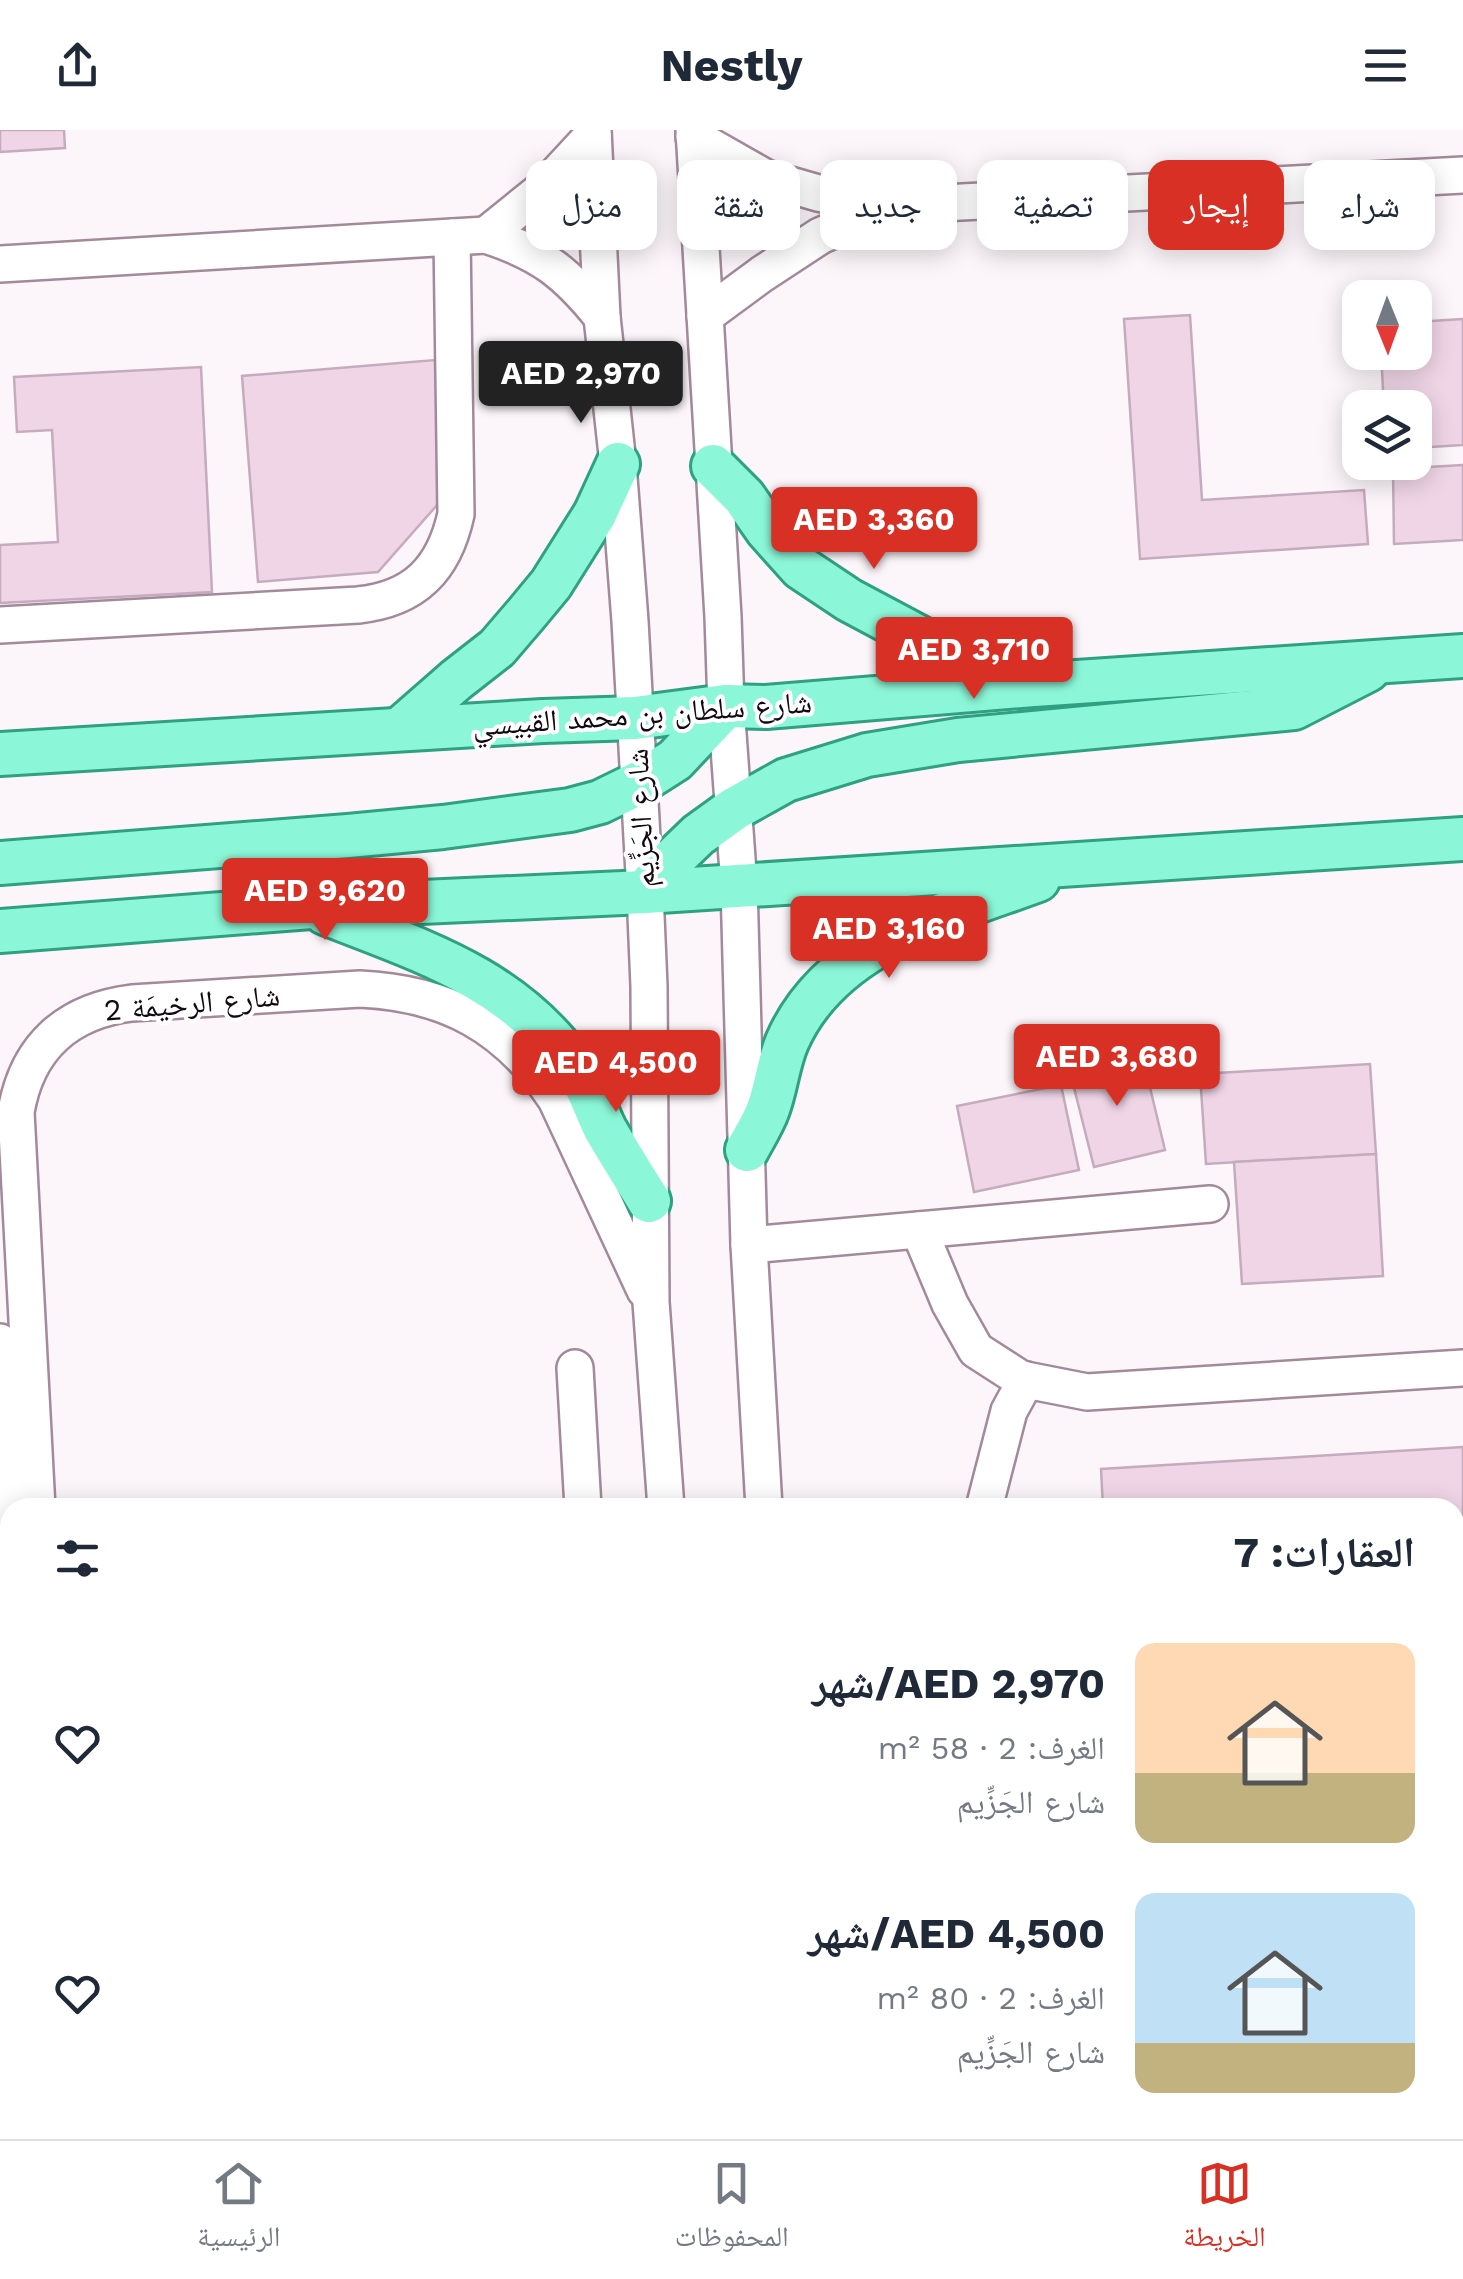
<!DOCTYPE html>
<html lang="ar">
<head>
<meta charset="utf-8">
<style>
  body { margin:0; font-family:"Work Sans","Noto Naskh Arabic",sans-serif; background:#f6f6f7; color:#1f2937; direction:rtl; height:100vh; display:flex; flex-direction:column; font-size:38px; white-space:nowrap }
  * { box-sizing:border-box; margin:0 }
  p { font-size:32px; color:#747a83 }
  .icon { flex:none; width:55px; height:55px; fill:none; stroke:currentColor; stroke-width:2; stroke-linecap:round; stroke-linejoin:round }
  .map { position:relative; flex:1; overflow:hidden; direction:ltr }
  .details { position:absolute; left:0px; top:1368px; width:1465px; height:642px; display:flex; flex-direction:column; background:#fff; border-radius:30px 30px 0 0; box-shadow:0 5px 25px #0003; direction:rtl }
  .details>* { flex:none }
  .top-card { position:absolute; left:30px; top:30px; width:1405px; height:90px; direction:rtl; display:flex; gap:20px }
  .needle { width:65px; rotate:179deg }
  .buttons { position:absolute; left:1342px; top:150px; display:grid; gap:20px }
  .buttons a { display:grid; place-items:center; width:90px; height:90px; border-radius:20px; background:#fff; box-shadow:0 5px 25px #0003; font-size:50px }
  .price { position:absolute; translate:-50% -85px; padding:0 22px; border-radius:10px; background:#d93025; color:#fff; font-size:32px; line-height:65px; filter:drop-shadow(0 2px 5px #0008) }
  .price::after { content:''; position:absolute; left:50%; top:60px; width:30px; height:22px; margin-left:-15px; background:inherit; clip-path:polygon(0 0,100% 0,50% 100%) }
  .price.on { background:#222; color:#fff }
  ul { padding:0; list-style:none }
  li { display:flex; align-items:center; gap:30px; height:250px; padding:0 50px }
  li span { display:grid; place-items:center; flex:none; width:280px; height:200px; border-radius:20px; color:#555 }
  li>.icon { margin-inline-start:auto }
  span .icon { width:120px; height:120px; fill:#fffc; stroke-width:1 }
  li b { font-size:42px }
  h2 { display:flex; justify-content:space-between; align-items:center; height:120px; padding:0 50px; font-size:42px }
  .pill { padding:0 35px; border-radius:20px; background:#fff; box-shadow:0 5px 25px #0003; font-size:35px; line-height:90px }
  .pill.on { background:#d93025; color:#fff }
  header { display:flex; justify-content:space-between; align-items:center; height:130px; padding:0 50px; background:#fff; font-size:45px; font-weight:700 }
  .menu { display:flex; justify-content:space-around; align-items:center; height:140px; border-top:2px solid #e0e1e3; background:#fff; font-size:28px; color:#747a83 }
  .menu a { display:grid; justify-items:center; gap:5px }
  .menu .on { color:#d93025 }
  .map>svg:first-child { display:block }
  .building { fill:#f0d5e7; stroke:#c5abbd; stroke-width:2.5 }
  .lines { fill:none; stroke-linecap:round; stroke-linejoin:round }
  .minor-casing { stroke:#a38a9b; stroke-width:40 }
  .major-casing { stroke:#2fa081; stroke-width:48 }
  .minor { stroke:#fff; stroke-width:35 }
  .major { stroke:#8cf7d8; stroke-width:42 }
  .labels { text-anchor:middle; stroke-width:8; stroke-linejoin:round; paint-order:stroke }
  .street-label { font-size:30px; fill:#11090f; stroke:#fff }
</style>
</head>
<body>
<header><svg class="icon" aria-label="menu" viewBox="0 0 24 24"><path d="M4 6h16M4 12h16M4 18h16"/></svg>Nestly<svg class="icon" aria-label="share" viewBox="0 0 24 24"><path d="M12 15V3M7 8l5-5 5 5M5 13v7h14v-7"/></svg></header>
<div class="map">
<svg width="1463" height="2009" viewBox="0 0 1463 2009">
  <rect width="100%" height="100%" fill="#fcf6fa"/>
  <g class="building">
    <path d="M 0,0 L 64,0 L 65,18 L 0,22 Z"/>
    <path d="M 1190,185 L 1202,370 L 1364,360 L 1368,414 L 1140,429 L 1124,189 Z"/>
    <path d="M 1463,189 L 1463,315 L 1415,318 L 1415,278 L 1384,278 L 1381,222 L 1415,222 L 1415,192 Z"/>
    <path d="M 435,230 L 445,366 L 378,442 L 258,452 L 242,246 Z"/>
    <path d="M 201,237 L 212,462 L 0,473 L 0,415 L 58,412 L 52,300 L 17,302 L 14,247 Z"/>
    <path d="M 1463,335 L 1463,410 L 1394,414 L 1393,339 Z"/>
    <path d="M 1141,920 L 1165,1020 L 1094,1037 L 1069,938 Z"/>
    <path d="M 1370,934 L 1376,1024 L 1206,1034 L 1200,944 Z"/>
    <path d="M 1061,955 L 1079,1040 L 974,1062 L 957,976 Z"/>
    <path d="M 1376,1024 L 1383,1146 L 1242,1154 L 1234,1032 Z"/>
    <path d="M 1463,1317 L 1463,1475 L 1455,1476 L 1455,1378 L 1103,1378 L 1101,1339 Z"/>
    <path d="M 1463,1475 L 1463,1636 L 1455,1636 L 1455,1476 Z"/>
    <path d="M 1463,1718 L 1463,2009 L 1168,2009 L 1167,2000 L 1455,2000 L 1455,1719 Z"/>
    <path d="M 328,2000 L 402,2000 L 402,2005 L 329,2009 Z"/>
    <path d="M 479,2000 L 566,2000 L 479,2005 Z"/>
  </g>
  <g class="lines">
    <defs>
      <g id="minor">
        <path d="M 593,0 L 602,187 L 618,334 L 630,491 L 645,762 L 649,856 L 651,1172 L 666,1378"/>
        <path d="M 694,0 L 723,487 L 726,576 L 739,756 L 749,1115 L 764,1378"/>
        <path d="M 694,7 L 766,48 L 818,63 L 887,76 L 1463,45"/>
        <path d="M 486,105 L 543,59 L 593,5"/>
        <path d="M 0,134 L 486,105 C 541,123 566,142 602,187"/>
        <path d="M 705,186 L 762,144 L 820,106 L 887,76"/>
        <path d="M 0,495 L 358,475 C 415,469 444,439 456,384 L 452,107"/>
        <path d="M 919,1100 L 950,1174 L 976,1220 L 1021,1249 L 1087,1262 L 1463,1238"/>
        <path d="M 749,1115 L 1210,1074"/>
        <path d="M 0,1212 L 10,1384"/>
        <path d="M 575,1238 L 583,1378"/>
        <path d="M 37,1378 L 16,982 C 27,917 67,881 132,873 L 360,859 C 447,863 507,896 556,969 L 645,1160"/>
        <path d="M 984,1378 L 1009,1281 L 1026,1250"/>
        <path d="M 0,1492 L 10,1492"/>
        <path d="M 0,1524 L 10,1523"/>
        <path d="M 44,2000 L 45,2009"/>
        <path d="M 74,2000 L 74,2009"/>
        <path d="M 158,2000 L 160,2009"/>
        <path d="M 620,2000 L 621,2009"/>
        <path d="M 708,2000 L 709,2009"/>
        <path d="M 801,2000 L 802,2009"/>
        <path d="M 1011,2000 L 1012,2009"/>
      </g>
      <g id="major">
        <path d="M 713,336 L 744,367 L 767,400 L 801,438 L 849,470 L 926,511 L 1023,551"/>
        <path d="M 400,599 L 456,550 L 497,518 L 527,483 L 551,454 L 595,384 L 618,334"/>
        <path d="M 0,624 L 543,591 L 635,588 L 726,576 L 766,577 L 1033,555 L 1463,526"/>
        <path d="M 0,733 L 348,706 L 443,697 L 570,680 L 600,672 L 639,653 L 675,630 L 726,576"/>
        <path d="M 645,762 L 670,732 L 698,705 L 734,679 L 786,650 L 867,625 L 958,610 L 1294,578 L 1368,540"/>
        <path d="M 325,783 C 421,821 513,848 575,937 C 588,955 595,979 605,999 C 619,1023 634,1047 649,1071"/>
        <path d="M 0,801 L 311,777 L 645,762 L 1463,709"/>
        <path d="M 747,1020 C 754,1007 763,993 768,979 C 776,957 778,933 787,912 C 830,813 946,784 1038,750"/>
      </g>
    </defs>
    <use href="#minor" class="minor-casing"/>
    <use href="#major" class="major-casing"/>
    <use href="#minor" class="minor"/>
    <use href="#major" class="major"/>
  </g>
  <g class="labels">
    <g class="street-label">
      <text transform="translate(642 584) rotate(-4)" y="10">شارع سلطان بن محمد القبيسي</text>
      <text transform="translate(641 688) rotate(-93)" y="10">شارع الجَزِّيم</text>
      <text transform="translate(192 873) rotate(-5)" y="10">شارع الرخيمَة 2</text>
    </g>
  </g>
</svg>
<div class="buttons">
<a><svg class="needle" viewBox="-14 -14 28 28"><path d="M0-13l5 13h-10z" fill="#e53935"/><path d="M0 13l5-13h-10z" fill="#747a83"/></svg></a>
<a><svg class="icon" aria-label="layers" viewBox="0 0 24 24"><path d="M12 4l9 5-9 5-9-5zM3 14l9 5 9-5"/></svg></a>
</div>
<b class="price on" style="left:581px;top:296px">AED 2,970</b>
<b class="price" style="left:874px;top:442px">AED 3,360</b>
<b class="price" style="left:974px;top:572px">AED 3,710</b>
<b class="price" style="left:325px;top:813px">AED 9,620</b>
<b class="price" style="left:889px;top:851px">AED 3,160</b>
<b class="price" style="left:1117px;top:979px">AED 3,680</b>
<b class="price" style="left:616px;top:985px">AED 4,500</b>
<div class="top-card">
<a class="pill">شراء</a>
<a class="pill on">إيجار</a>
<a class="pill">تصفية</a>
<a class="pill">جديد</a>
<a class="pill">شقة</a>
<a class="pill">منزل</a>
</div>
<section class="details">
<h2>العقارات: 7<svg class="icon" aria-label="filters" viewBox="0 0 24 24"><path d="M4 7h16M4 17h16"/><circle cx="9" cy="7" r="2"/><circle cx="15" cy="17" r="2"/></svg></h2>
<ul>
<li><span style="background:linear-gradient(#ffd9b3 65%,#c2b280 0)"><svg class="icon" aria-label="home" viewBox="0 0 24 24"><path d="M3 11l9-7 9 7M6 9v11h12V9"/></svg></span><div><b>AED 2,970/شهر</b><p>الغرف: 2 · 58 m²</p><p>شارع الجَزِّيم</p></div><svg class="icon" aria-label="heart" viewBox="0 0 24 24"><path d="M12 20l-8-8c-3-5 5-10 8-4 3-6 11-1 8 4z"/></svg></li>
<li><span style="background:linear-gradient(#bfe0f5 75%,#c2b280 0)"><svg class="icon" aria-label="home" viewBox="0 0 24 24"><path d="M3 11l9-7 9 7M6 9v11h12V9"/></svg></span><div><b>AED 4,500/شهر</b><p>الغرف: 2 · 80 m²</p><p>شارع الجَزِّيم</p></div><svg class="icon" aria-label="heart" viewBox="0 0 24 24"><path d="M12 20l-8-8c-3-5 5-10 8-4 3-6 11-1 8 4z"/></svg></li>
</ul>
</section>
</div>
<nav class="menu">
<a class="on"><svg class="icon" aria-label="map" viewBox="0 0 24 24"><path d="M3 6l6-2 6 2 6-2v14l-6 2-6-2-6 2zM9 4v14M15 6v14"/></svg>الخريطة</a>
<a><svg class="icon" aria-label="saved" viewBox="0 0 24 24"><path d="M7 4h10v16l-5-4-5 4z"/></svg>المحفوظات</a>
<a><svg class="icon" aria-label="home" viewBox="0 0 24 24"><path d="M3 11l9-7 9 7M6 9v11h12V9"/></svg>الرئيسية</a>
</nav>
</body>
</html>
